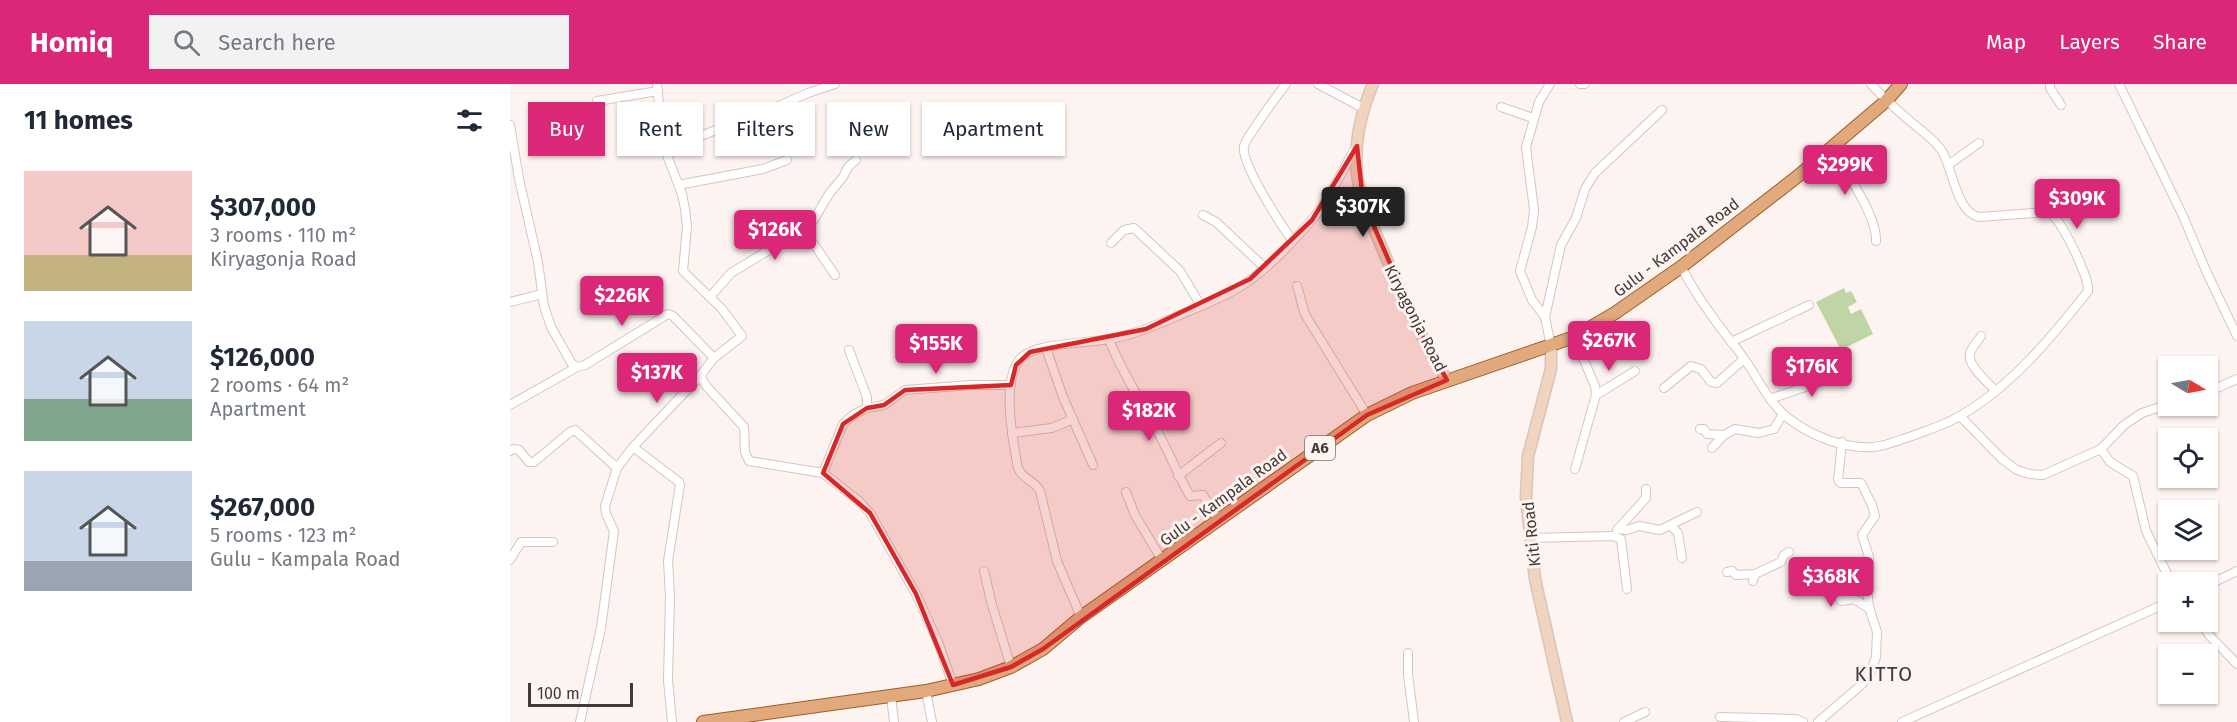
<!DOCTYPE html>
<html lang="en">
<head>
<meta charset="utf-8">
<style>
  body { margin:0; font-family:"Fira Sans",sans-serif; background:#f2f2f3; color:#1f2937; height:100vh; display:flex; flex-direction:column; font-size:22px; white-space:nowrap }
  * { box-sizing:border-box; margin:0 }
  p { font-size:20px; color:#747a83 }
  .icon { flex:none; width:33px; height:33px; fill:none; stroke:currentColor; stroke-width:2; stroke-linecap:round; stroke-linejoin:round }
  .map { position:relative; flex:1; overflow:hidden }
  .details { display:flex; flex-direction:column; background:#fff; width:510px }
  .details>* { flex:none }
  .banner { position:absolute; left:18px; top:18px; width:570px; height:54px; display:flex; gap:12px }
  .needle { width:39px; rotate:100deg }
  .controls { position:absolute; left:1648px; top:272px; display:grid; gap:12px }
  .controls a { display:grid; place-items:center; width:60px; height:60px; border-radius:0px; background:#fff; box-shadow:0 2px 4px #0004; font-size:30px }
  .scale { position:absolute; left:18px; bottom:15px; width:105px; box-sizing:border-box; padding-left:6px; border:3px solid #423a37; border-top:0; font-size:16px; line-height:21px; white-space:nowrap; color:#423a37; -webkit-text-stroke:4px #fdf4f1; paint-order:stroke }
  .price { position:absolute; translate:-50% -51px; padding:0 14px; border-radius:6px; background:#db2777; color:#fff; font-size:20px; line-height:39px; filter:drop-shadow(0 2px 3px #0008) }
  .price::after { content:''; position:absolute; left:50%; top:36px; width:18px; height:14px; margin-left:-9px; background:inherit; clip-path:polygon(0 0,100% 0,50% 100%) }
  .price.on { background:#222; color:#fff }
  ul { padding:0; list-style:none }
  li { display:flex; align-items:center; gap:18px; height:150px; padding:0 24px }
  li span { display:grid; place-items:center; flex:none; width:168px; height:120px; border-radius:0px; color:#555 }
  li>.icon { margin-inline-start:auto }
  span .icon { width:72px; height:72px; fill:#fffc; stroke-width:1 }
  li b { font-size:26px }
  h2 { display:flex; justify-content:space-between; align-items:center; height:72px; padding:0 24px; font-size:26px }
  .chip { padding:0 21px; border-radius:0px; background:#fff; box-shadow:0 2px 4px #0004; font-size:21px; line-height:54px }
  .chip.on { background:#db2777; color:#fff }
  header { display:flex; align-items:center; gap:36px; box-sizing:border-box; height:84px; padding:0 30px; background:#db2777; color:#fff }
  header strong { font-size:28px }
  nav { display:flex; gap:33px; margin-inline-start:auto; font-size:21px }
  .search { width:420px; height:54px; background:#f2f2f3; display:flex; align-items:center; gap:15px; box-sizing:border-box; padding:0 21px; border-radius:0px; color:#747a83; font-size:22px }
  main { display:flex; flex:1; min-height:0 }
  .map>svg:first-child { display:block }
  .green { fill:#bfd5a6 }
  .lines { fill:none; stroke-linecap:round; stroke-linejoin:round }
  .street-casing { stroke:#d9c4bd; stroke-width:10 }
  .secondary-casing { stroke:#d9c4bd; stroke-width:13 }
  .primary-casing { stroke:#9c5d2b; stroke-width:14 }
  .street { stroke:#fff; stroke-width:8 }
  .secondary { stroke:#f0d4be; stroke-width:10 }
  .primary { stroke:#e1a97c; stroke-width:12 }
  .marked { fill:#d62828; fill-opacity:0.2; stroke:#d62828; stroke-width:4.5; stroke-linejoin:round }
  .labels { text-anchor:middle; stroke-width:6; stroke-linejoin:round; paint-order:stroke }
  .shield { fill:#fdf4f1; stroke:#7a726f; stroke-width:1.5 }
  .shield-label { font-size:15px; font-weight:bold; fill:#423a37 }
  .street-label { font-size:16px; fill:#423a37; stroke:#fdf4f1 }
  .quarter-label { font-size:20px; letter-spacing:1.5px; fill:#423a37; stroke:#fdf4f1 }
</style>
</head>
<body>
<header>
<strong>Homiq</strong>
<div class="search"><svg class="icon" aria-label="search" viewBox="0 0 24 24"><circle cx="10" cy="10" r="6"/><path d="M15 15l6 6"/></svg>Search here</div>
<nav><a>Map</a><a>Layers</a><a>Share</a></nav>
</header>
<main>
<section class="details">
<h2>11 homes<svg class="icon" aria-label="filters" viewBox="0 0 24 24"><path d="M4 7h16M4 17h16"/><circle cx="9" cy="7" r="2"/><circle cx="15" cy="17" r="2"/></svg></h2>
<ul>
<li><span style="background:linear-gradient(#f6c9c9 70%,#c2b280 0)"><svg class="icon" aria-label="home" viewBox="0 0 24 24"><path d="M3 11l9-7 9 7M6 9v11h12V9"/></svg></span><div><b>$307,000</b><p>3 rooms · 110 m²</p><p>Kiryagonja Road</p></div></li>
<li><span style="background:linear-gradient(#c9d6e8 65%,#7fa58c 0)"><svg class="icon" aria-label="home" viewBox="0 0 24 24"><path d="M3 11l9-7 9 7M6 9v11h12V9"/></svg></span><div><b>$126,000</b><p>2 rooms · 64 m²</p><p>Apartment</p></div></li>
<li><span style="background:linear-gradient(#c9d6e8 75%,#9aa5b1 0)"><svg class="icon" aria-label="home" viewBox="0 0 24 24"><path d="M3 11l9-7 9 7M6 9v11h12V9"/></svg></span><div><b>$267,000</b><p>5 rooms · 123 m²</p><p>Gulu - Kampala Road</p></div></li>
</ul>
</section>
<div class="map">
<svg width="1727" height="638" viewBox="0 0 1727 638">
  <rect width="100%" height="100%" fill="#fdf4f1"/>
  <path class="green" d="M 1334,204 L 1336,209 L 1341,207 L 1347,218 L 1338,223 L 1341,230 L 1351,225 L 1363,250 L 1331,266 L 1306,218 Z"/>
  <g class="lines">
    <defs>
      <g id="street">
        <path d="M 776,0 C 769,9 736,54 734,62 C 730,78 771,141 782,156"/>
        <path d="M 808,0 L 853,24"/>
        <path d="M 1070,0 L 1075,0"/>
        <path d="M 1540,0 L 1540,4 L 1551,21"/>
        <path d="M 1609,0 L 1673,132 L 1697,189 L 1727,252"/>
        <path d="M 87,17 L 148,7"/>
        <path d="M 991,23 L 1023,34"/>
        <path d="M 0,41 L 9,95 L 28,178 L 34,222 L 41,243 L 62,280 L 67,283 L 75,281 L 158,230 L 163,232 L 204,274 L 232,252 L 212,225 L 173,187 L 177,142 L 175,125 L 172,110 L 153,61 L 147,0"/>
        <path d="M 1321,63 C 1335,87 1367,131 1366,157"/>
        <path d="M 155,66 L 216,42 L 237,36 L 298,9 L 325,0"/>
        <path d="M 1438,81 L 1469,59"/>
        <path d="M 168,101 L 253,85 L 277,76"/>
        <path d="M 693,131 L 706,138 L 754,183"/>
        <path d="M 287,149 L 303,137 L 319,110 L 333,93 L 338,83 L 346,76"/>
        <path d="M 601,159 L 614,146 L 624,144 L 670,187 L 691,222"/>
        <path d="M 1171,183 C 1180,199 1189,215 1200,229 C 1211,246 1224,260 1235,276 C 1249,296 1259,319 1278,334 C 1301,352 1334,365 1363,363 C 1377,362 1389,356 1402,352 C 1418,346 1434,341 1448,333 C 1500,304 1542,253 1578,207 C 1580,194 1550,133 1539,128 L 1469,133 C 1446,128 1443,85 1432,67 C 1424,55 1412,47 1401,38 C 1387,26 1373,14 1361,0"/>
        <path d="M 787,202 C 791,212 791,222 796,232 L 857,331"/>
        <path d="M 200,213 L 221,189 L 287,149 L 293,150 L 299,153 L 325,191"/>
        <path d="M 0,218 L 32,210"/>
        <path d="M 1035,233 L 1022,216 L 1010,187 L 1022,143 L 1024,126 L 1016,63 L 1029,18 L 1040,0"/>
        <path d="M 1471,252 C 1468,257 1462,263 1460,269 C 1456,280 1478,299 1485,306"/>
        <path d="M 1064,253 L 1085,302 L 1086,311 L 1065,385"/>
        <path d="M 599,255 C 612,290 634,321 651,354 C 661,373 669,393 680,412 L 693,411 L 709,437"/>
        <path d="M 1221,258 L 1299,221"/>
        <path d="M 1041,262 L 1035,233 L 1051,161 L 1066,134 L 1075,105 L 1085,89 L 1152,26"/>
        <path d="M 536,264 L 553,313 L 583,381"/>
        <path d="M 339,266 L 357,313 L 357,324"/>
        <path d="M 204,274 L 190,292 L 197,303 L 234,343 L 235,368 L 239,377 L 313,389 L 350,418 L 360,429 L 406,510 L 428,558 L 443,601"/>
        <path d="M 1154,304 L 1181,282 L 1191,285 L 1201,298 L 1207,299 L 1234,275"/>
        <path d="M 1698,308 L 1727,295"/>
        <path d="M 1086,311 L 1125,287"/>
        <path d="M 1260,315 L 1336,289"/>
        <path d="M 0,321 L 67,283"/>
        <path d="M 1450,332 L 1492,375 L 1507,386 L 1520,390 L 1533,391 L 1591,365 L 1614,341 L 1632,329 L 1659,320"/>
        <path d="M 1190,345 L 1194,345 L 1197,350 L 1214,351 L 1225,345 L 1249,349 L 1264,345 L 1273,330"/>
        <path d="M 502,349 L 542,344 L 563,335"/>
        <path d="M 123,363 L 190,292"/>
        <path d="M 1202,364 L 1214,351"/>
        <path d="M 1591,365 L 1600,378 L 1623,392 L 1636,447 L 1661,498"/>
        <path d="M 0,367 L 4,365 L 9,366 L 19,378 L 24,378 L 60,348 L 65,346 L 107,384"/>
        <path d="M 313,389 L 333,340 L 343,331 L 357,324 L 374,321 L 395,306 L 461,301 L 501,301"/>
        <path d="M 668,392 L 711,359"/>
        <path d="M 616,408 L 625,431 L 652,476"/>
        <path d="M 1161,442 L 1168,449 L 1172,474"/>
        <path d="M 1108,445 L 1117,446 L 1129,442 L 1150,446 L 1187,428"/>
        <path d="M 1107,446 L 1136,414 L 1136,405"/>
        <path d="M 1020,454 L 1103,452 L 1111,455 L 1117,505"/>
        <path d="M 0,476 L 11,458 L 43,458"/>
        <path d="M 1314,485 L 1331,517 L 1344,515 L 1360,525"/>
        <path d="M 474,487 L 482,521 L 501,583"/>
        <path d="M 1217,488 L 1222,487 L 1226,491 L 1245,490"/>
        <path d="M 1243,497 L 1245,490 L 1271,478 L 1274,471 L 1279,468"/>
        <path d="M 1698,501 L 1727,487"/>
        <path d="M 571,533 L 547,477 L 530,407 C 524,396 512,395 508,384 C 503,358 490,293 512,273 C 527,259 579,259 600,255 C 623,251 644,242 665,233 C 684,225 705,217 723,207 C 752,191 779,162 801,137 C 819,116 832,87 846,63"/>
        <path d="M 1690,537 L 1699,551 L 1727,580"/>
        <path d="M 898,569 L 898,590 L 904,638"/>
        <path d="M 416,607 L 422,638"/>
        <path d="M 381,612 L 384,638"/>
        <path d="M 1210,633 L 1286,635 L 1293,638"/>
        <path d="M 70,638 L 91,544 L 104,447 L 96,430 L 95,422 L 107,384 L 123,363 L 169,398 L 170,401 L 158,477 L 160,512 L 158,596 L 162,638"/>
        <path d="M 1114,638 L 1135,628"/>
        <path d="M 1308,638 L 1350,602 L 1359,592 L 1366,573 L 1367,548 L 1359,523 L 1357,504 L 1359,473 L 1352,451 L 1365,432 L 1362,421 L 1351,399 L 1331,399 L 1328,396 L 1332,358"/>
        <path d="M 1392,638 L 1659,518"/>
      </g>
      <g id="secondary">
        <path d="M 863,0 C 851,28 844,60 847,90 C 850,116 862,140 872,164 C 891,209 911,255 937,296"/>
        <path d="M 1041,262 L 1041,285 L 1018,372 L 1016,413 L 1025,495 L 1057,638"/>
      </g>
      <path id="primary" d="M 193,638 L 416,607 L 469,595 L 501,583 L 533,565 L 571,533 L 857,331 L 902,309 L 1064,253 L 1105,229 L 1171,183 L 1288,92 L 1376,17 L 1391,0"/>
    </defs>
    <use href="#street" class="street-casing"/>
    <use href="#secondary" class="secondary-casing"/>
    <use href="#primary" class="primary-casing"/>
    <use href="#street" class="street"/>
    <use href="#secondary" class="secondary"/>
    <use href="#primary" class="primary"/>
  </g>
  <path class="marked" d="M 847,62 L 853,117 L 909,246 L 937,296 L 857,331 L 533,565 L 501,583 L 443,601 L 406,510 L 360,429 L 313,389 L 333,340 L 357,324 L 374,321 L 395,306 L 501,301 L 506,281 L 520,268 L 636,245 L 740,195 L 802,136 Z"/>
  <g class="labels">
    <rect class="shield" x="795" y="352" width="30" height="24" rx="4.5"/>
    <g class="shield-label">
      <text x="810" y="369">A6</text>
    </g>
    <g class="street-label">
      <text transform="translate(1166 163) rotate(-37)" y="6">Gulu - Kampala Road</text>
      <text transform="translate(906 234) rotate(63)" y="6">Kiryagonja Road</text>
      <text transform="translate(713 413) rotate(-36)" y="6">Gulu - Kampala Road</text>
      <text transform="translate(1021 450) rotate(-96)" y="6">Kiti Road</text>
    </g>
    <g class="quarter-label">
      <text x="1374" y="597">KITTO</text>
    </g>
  </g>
</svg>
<div class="controls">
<a><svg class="needle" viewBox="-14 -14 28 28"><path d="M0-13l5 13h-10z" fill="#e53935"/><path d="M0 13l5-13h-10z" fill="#747a83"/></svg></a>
<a><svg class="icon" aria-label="locate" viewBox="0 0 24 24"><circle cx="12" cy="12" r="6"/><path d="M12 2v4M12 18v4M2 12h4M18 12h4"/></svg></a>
<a><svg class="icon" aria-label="layers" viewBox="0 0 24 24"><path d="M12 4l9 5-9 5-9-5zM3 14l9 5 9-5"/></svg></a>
<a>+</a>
<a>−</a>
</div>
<div class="scale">100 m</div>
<b class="price" style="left:1335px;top:112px">$299K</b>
<b class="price" style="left:1567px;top:146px">$309K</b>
<b class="price on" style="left:853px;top:154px">$307K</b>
<b class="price" style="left:265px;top:177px">$126K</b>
<b class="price" style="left:112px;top:243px">$226K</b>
<b class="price" style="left:1099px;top:288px">$267K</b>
<b class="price" style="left:426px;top:291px">$155K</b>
<b class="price" style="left:1302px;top:314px">$176K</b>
<b class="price" style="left:147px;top:320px">$137K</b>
<b class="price" style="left:639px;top:358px">$182K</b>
<b class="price" style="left:1321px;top:524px">$368K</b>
<div class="banner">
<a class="chip on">Buy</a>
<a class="chip">Rent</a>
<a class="chip">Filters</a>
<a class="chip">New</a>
<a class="chip">Apartment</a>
</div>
</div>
</main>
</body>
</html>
